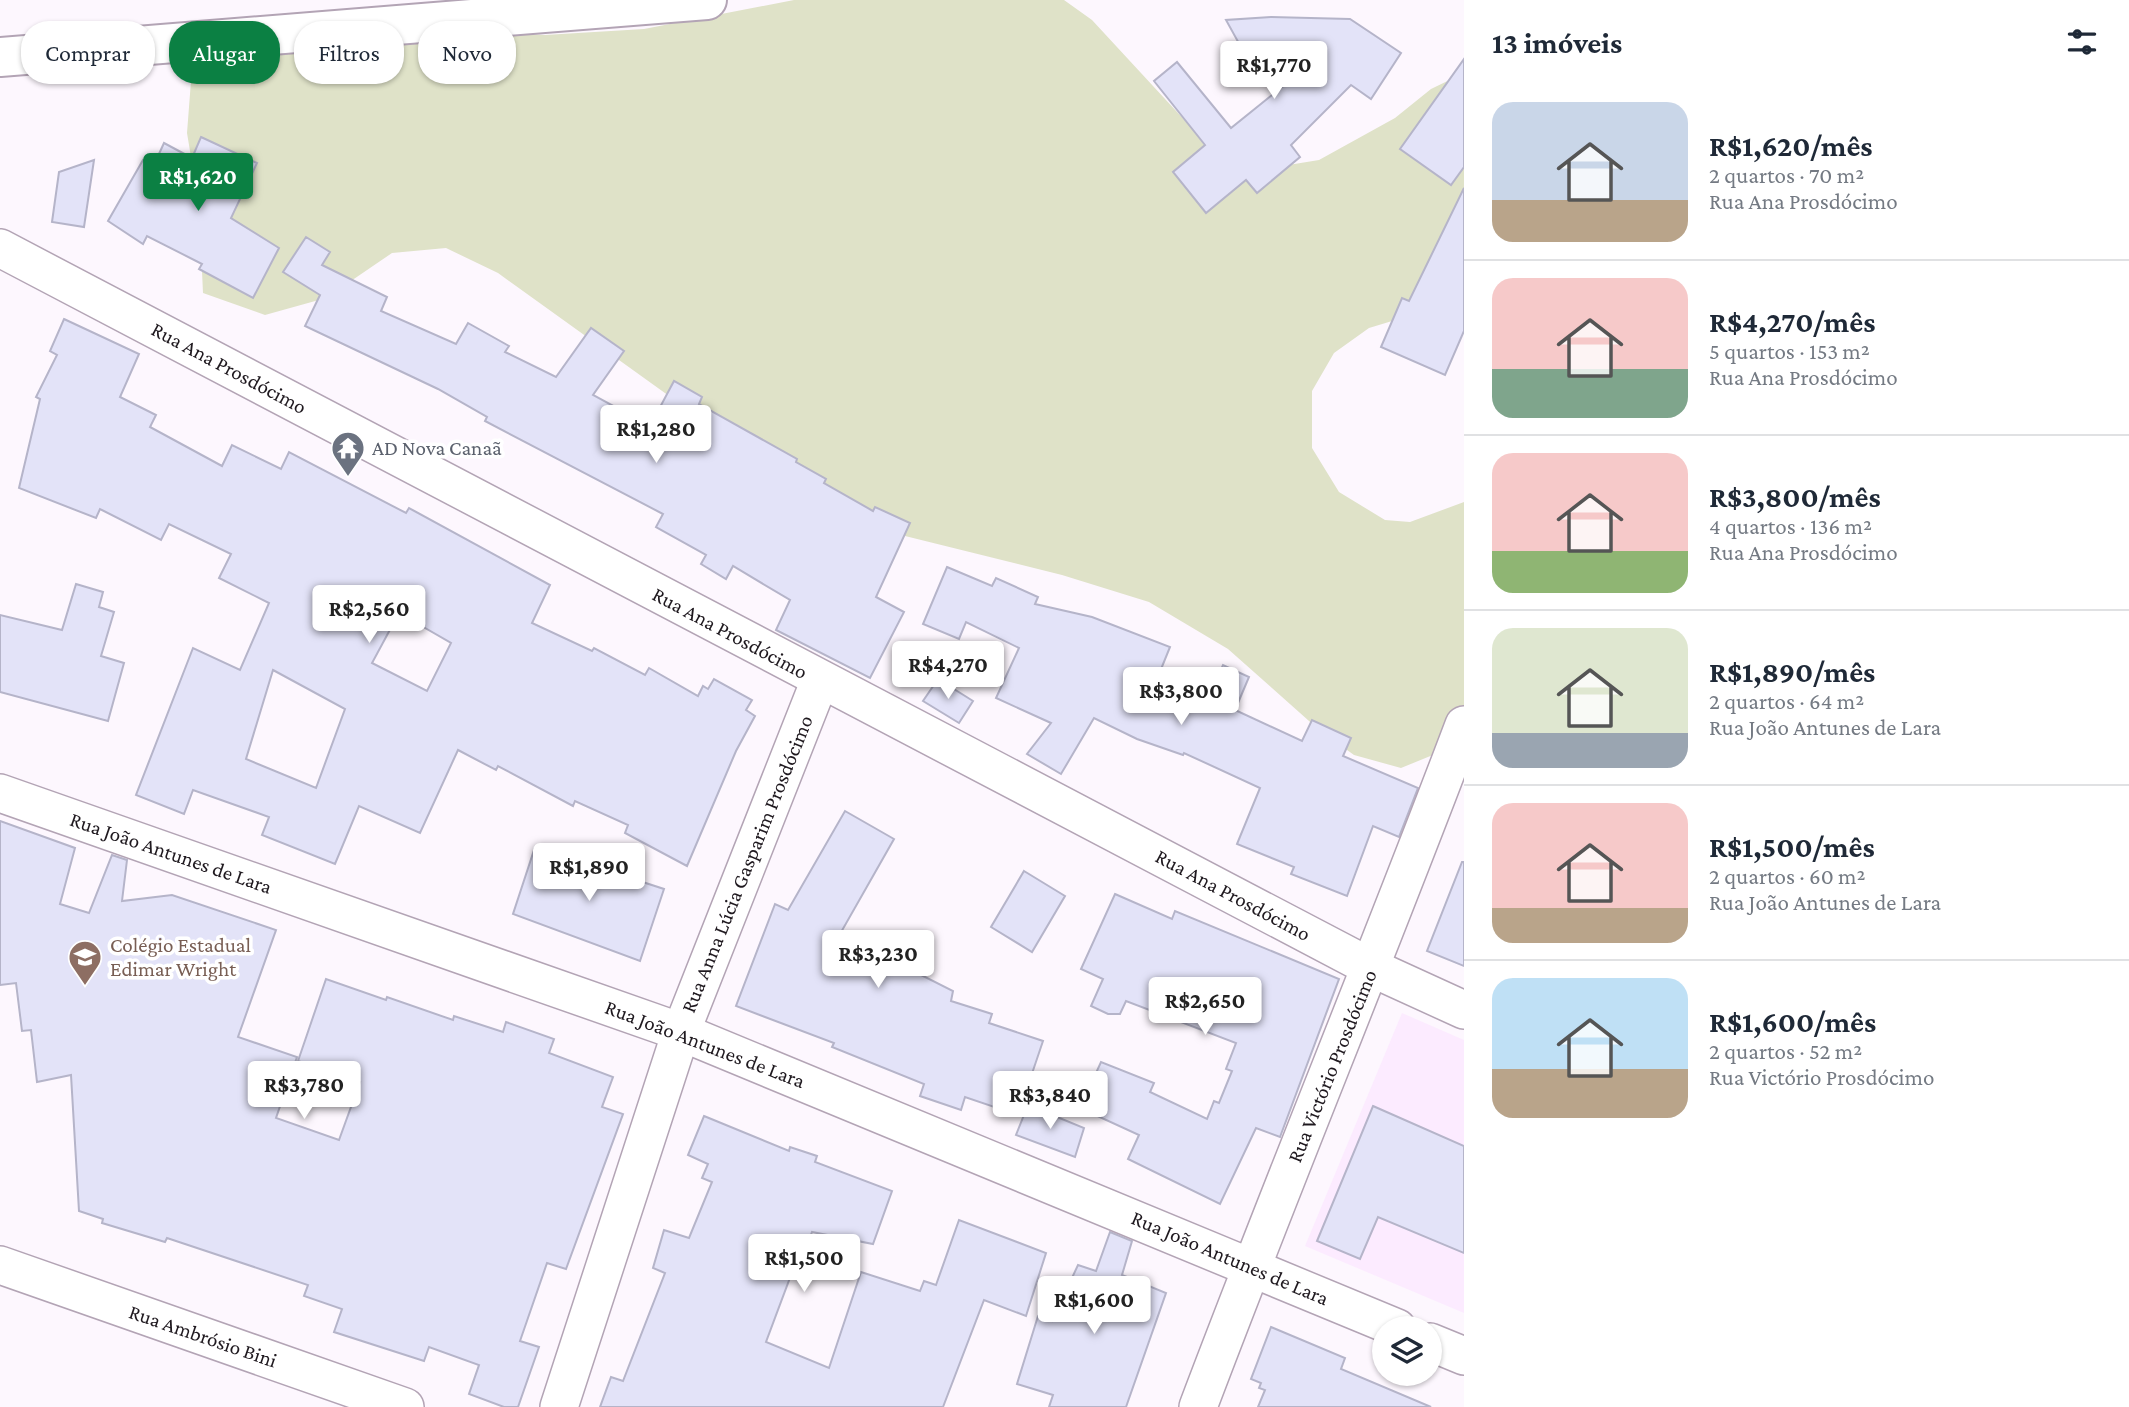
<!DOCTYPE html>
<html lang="pt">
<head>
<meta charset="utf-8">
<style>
  body { margin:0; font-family:"Crimson Pro",serif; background:#f2f2f3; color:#1f2937; height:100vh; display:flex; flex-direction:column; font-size:26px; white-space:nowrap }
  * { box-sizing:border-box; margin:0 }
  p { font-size:23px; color:#747a83 }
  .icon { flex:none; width:38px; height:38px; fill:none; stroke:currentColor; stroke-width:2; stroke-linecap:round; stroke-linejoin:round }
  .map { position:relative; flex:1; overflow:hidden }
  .panel { display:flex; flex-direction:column; background:#fff; width:665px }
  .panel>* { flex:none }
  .top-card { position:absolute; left:21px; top:21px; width:665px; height:63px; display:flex; gap:14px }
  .buttons { position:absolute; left:1372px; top:1316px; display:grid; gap:14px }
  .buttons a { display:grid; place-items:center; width:70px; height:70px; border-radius:50%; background:#fff; box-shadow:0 2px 5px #0004; font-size:35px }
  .price { position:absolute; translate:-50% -60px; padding:0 16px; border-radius:7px; background:#fff; color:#222; font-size:23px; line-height:46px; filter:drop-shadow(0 2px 4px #0008) }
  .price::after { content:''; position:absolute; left:50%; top:42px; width:21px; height:16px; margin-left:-10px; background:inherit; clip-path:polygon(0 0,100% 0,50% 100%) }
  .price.active { background:#0b8043; color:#fff }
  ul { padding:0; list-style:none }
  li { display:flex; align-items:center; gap:21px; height:175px; padding:0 28px }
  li+li { border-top:2px solid #e0e1e3 }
  li span { display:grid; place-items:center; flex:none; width:196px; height:140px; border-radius:21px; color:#555 }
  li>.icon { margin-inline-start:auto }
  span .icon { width:84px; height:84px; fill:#fffc; stroke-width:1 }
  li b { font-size:30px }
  h2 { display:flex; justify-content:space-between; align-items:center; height:84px; padding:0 28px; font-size:30px }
  .pill { padding:0 24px; border-radius:28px; background:#fff; box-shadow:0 2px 5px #0004; font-size:24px; line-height:63px }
  .pill.active { background:#0b8043; color:#fff }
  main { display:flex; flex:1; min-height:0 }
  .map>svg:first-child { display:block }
  .built { fill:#fcebff }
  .green { fill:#dfe2c8 }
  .building { fill:#e3e3f8; stroke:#b5b4c9; stroke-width:2; fill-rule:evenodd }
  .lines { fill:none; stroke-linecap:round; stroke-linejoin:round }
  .minor-casing { stroke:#b3a4b5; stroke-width:40 }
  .highway-casing { stroke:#b3a4b5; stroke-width:42 }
  .minor { stroke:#fff; stroke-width:37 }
  .highway { stroke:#fff; stroke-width:38 }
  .labels { text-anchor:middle; stroke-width:7; stroke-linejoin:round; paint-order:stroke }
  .street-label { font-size:21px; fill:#1f191f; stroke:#fff }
  .worship-label { font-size:21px; fill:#5b616d; stroke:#fff; text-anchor:start }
  .education-label { font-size:21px; fill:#785e54; stroke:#fff; text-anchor:start }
</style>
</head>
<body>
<main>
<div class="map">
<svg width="1464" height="1407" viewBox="0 0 1464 1407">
  <rect width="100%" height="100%" fill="#fdf7fe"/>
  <path class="built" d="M 1402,1013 L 1464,1040 L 1464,1313 L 1305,1246 Z"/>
  <path class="green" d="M 794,0 L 1064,0 L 1092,20 L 1190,126 L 1270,168 L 1319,160 L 1395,118 L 1431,89 L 1464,73 L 1464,312 L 1402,318 L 1369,328 L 1334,353 L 1312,391 L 1312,448 L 1339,492 L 1385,520 L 1410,522 L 1464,502 L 1464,733 L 1450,748 L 1401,768 L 1354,755 L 1318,729 L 1228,649 L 1149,602 L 1062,575 L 901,535 L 747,452 L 498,273 L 446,248 L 392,253 L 326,298 L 265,315 L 203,293 L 199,205 L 187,133 L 191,81 L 213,46 L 270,16 L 322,11 L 456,30 L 545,35 L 644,29 Z"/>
  <g class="building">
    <path d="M 1271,17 L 1350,19 L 1401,53 L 1371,99 L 1351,85 L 1291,145 L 1300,157 L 1257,193 L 1246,180 L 1206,213 L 1173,172 L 1205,145 L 1154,81 L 1177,62 L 1231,128 L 1323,54 L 1247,58 L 1226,20 Z"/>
    <path d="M 1464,59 L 1464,167 L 1451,185 L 1400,149 Z"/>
    <path d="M 201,137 L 257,163 L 231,218 L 279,248 L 253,298 L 199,269 L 202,264 L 147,236 L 143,244 L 108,221 L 143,160 L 153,167 L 164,143 L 192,158 Z"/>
    <path d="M 94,160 L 84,227 L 52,222 L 59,172 Z"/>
    <path d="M 1464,188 L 1464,331 L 1445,375 L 1381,347 L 1402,298 L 1409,301 Z"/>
    <path d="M 306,237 L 330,252 L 322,265 L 387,297 L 381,311 L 456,344 L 468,323 L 509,346 L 505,352 L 556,377 L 591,328 L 624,351 L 593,395 L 650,426 L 674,381 L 702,397 L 699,404 L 797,459 L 796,462 L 826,479 L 824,483 L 873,511 L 875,507 L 910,523 L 876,597 L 904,612 L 870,678 L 776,630 L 790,600 L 733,566 L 726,579 L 701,564 L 706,555 L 656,527 L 663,514 L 485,421 L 487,417 L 438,389 L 305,326 L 320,295 L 283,272 Z"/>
    <path d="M 64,319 L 139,354 L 120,397 L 156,415 L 150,427 L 222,466 L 232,445 L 281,469 L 289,452 L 406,513 L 409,508 L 550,585 L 532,623 L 592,651 L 594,648 L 645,675 L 649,668 L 698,696 L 703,686 L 708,689 L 714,679 L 752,700 L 746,710 L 755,716 L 736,751 L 687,866 L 625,833 L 628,825 L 575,801 L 573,806 L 498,766 L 496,770 L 458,750 L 420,833 L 359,806 L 335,864 L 262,835 L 269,817 L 193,790 L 184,814 L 136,795 L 193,648 L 240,670 L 269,603 L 219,578 L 231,554 L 169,524 L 161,540 L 100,509 L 96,518 L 19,488 L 40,399 L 36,397 L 57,355 L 50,351 ZM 399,613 L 451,643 L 427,691 L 372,663 ZM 273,670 L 345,709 L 316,788 L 246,759 Z"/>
    <path d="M 947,567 L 992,586 L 996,578 L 1038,597 L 1035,604 L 1092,617 L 1170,647 L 1155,684 L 1206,703 L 1223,665 L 1249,677 L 1235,710 L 1302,741 L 1312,720 L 1351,738 L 1343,756 L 1418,788 L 1399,837 L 1373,826 L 1347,896 L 1291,874 L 1294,867 L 1237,844 L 1260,788 L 1184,753 L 1183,755 L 1137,739 L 1094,718 L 1061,774 L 1027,754 L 1051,723 L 996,698 L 1019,648 L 966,622 L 959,639 L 923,624 Z"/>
    <path d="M 76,584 L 103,592 L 99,607 L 114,612 L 101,656 L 124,663 L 108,721 L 0,692 L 0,615 L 62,630 Z"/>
    <path d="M 938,679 L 973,701 L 959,723 L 923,701 Z"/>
    <path d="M 845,811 L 894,839 L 840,934 L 953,991 L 951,1001 L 992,1014 L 989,1023 L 1043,1041 L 1018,1115 L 965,1097 L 961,1110 L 920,1096 L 924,1084 L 832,1047 L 834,1043 L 736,1006 L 775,904 L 788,910 Z"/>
    <path d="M 0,821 L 75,848 L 60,904 L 89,913 L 112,855 L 127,860 L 122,901 L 172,895 L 276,930 L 238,1037 L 297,1057 L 276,1118 L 339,1140 L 360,1082 L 298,1061 L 326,979 L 386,1000 L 387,997 L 453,1020 L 454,1016 L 503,1032 L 506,1022 L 554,1039 L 549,1053 L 613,1077 L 602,1107 L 623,1114 L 566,1269 L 547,1263 L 520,1341 L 539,1347 L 518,1407 L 504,1407 L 469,1394 L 479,1365 L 429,1347 L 424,1361 L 334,1332 L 342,1309 L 304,1296 L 308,1285 L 167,1238 L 165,1242 L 102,1223 L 103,1219 L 79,1211 L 71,1075 L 37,1082 L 31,1030 L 22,1031 L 16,983 L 0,985 Z"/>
    <path d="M 535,847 L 664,889 L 640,961 L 513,914 Z"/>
    <path d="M 1462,862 L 1464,862 L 1464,966 L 1427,951 Z"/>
    <path d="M 1024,871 L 1065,896 L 1032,952 L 991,927 Z"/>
    <path d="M 1115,894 L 1172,919 L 1175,911 L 1339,979 L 1280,1137 L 1256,1128 L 1220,1204 L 1128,1159 L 1139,1135 L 1080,1108 L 1101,1062 L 1154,1083 L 1150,1092 L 1207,1119 L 1214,1101 L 1219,1103 L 1232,1071 L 1226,1069 L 1236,1043 L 1126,1001 L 1120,1014 L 1108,1014 L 1091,1006 L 1103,979 L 1081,969 Z"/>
    <path d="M 1028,1105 L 1084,1128 L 1075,1157 L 1016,1135 Z"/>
    <path d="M 1373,1106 L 1464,1146 L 1464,1253 L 1378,1217 L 1360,1259 L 1317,1241 Z"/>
    <path d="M 704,1116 L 789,1151 L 790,1147 L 817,1156 L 815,1162 L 892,1191 L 873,1244 L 812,1232 L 802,1260 L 797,1259 L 766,1342 L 829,1368 L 861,1272 L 920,1291 L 924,1281 L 936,1285 L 959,1220 L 1046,1253 L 1026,1316 L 984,1300 L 943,1407 L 600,1407 L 611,1377 L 623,1381 L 665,1273 L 653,1268 L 664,1230 L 689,1238 L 712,1182 L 702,1178 L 708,1164 L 688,1155 Z"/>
    <path d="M 1110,1232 L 1132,1241 L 1122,1275 L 1166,1293 L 1126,1407 L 1049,1407 L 1053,1395 L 1017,1384 L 1038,1316 L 1052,1321 L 1078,1265 L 1096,1271 Z"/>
    <path d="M 1271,1327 L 1345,1358 L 1341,1369 L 1431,1407 L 1258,1407 L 1265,1390 L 1259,1388 L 1261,1383 L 1251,1379 Z"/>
  </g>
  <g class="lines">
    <defs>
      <g id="minor">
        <path d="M 0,248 L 1372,968 L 1464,1010"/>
        <path d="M 0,793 L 681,1032 L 1397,1328"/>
        <path d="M 0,1265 L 405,1407"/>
        <path d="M 1430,1342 L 1464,1356"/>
        <path d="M 559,1407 L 681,1032 L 820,680"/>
        <path d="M 1198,1407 C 1284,1179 1378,953 1464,725"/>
      </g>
      <path id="highway" d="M 0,57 L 707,0"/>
    </defs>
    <use href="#minor" class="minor-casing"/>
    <use href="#highway" class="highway-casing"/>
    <use href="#minor" class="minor"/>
    <use href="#highway" class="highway"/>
  </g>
  <defs>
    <symbol id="temple-pin" viewBox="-11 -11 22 30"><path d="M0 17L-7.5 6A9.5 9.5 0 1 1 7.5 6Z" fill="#6b7280" stroke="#fff"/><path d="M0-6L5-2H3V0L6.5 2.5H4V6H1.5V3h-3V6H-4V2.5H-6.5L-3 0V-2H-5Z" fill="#fff"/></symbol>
    <symbol id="school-pin" viewBox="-11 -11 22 30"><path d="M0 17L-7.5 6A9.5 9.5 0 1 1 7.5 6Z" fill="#8d6e63" stroke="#fff"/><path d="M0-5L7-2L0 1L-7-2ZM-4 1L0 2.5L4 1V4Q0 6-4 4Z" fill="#fff"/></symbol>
  </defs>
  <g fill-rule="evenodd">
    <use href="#temple-pin" x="329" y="429" width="38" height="52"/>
    <use href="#school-pin" x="66" y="938" width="38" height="52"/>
  </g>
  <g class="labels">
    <g class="street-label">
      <text transform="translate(229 368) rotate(28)" y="7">Rua Ana Prosdócimo</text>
      <text transform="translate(730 633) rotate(28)" y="7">Rua Ana Prosdócimo</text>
      <text transform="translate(171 853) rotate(19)" y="7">Rua João Antunes de Lara</text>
      <text transform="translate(747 864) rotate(-68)" y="7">Rua Anna Lúcia Gasparim Prosdócimo</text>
      <text transform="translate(1233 895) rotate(28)" y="7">Rua Ana Prosdócimo</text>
      <text transform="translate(705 1044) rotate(21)" y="7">Rua João Antunes de Lara</text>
      <text transform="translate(1332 1066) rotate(-68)" y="7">Rua Victório Prosdócimo</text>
      <text transform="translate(1230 1258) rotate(23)" y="7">Rua João Antunes de Lara</text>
      <text transform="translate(203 1336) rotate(19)" y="7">Rua Ambrósio Bini</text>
    </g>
    <g class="worship-label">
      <text x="372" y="455">AD Nova Canaã</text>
    </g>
    <g class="education-label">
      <text x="110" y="952">Colégio Estadual<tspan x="110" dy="24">Edimar Wright</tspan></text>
    </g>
  </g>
</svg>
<div class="buttons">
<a><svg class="icon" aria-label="layers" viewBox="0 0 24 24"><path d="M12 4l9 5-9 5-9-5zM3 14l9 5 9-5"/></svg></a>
</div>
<b class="price" style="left:1274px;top:101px">R$1,770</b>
<b class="price active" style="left:198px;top:213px">R$1,620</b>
<b class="price" style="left:656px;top:465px">R$1,280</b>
<b class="price" style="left:369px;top:645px">R$2,560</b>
<b class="price" style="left:948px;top:701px">R$4,270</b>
<b class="price" style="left:1181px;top:727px">R$3,800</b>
<b class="price" style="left:589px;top:903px">R$1,890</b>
<b class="price" style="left:878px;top:990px">R$3,230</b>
<b class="price" style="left:1205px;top:1037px">R$2,650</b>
<b class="price" style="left:304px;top:1121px">R$3,780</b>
<b class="price" style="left:1050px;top:1131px">R$3,840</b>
<b class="price" style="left:804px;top:1294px">R$1,500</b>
<b class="price" style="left:1094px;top:1336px">R$1,600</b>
<div class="top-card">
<a class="pill">Comprar</a>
<a class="pill active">Alugar</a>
<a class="pill">Filtros</a>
<a class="pill">Novo</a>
</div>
</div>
<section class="panel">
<h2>13 imóveis<svg class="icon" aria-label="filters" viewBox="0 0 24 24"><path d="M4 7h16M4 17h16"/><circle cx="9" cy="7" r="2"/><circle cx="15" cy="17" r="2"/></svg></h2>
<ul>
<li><span style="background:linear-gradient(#c9d6e8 70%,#b9a48a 0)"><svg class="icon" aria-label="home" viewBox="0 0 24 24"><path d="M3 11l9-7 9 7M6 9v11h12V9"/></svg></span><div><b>R$1,620/mês</b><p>2 quartos · 70 m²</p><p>Rua Ana Prosdócimo</p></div></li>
<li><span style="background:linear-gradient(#f6c9c9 65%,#7fa58c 0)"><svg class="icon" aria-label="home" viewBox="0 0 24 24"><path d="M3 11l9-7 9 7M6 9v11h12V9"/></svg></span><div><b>R$4,270/mês</b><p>5 quartos · 153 m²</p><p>Rua Ana Prosdócimo</p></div></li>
<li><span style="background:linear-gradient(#f6c9c9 70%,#8fb573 0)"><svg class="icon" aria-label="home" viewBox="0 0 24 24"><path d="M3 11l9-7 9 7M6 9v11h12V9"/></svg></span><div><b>R$3,800/mês</b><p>4 quartos · 136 m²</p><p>Rua Ana Prosdócimo</p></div></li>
<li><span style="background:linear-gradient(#dfe7d0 75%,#9aa5b1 0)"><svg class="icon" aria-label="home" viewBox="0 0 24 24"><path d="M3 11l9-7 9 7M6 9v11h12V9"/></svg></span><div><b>R$1,890/mês</b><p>2 quartos · 64 m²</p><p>Rua João Antunes de Lara</p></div></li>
<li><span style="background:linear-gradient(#f6c9c9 75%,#b9a48a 0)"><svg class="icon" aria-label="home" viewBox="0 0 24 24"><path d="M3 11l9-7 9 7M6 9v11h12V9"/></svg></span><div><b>R$1,500/mês</b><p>2 quartos · 60 m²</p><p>Rua João Antunes de Lara</p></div></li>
<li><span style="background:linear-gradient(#bfe0f5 65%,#b9a48a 0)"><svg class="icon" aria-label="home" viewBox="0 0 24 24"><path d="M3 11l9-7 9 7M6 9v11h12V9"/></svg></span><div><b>R$1,600/mês</b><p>2 quartos · 52 m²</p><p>Rua Victório Prosdócimo</p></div></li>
</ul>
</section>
</main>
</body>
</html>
